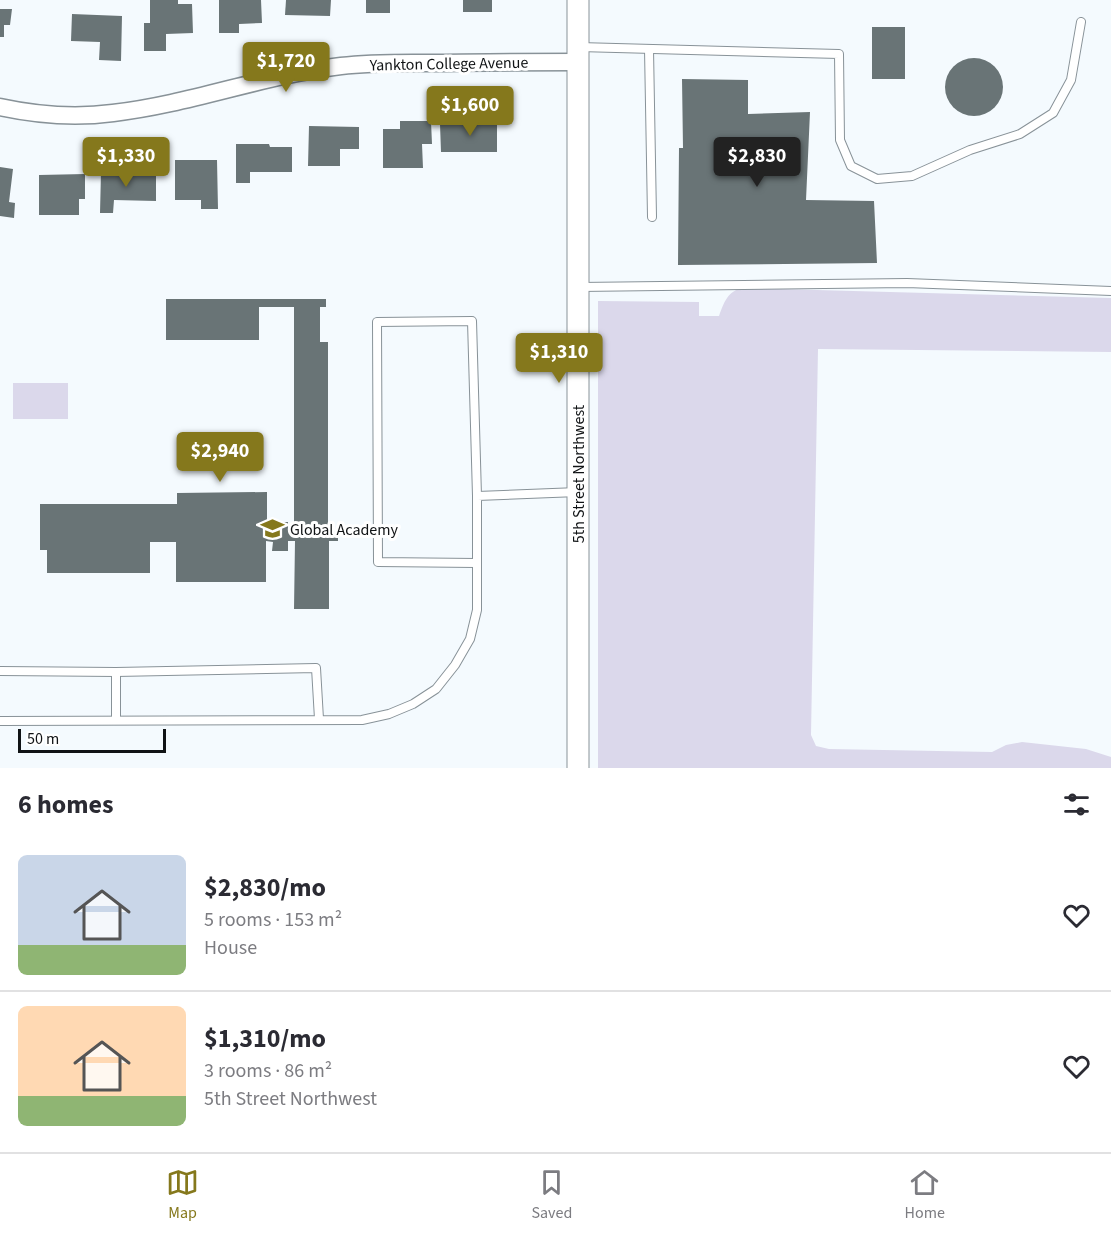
<!DOCTYPE html>
<html lang="en">
<head>
<meta charset="utf-8">
<style>
  body { margin:0; font-family:"Source Sans 3",sans-serif; background:#f2f2f3; color:#2b2b33; height:100vh; display:flex; flex-direction:column; font-size:22px; white-space:nowrap }
  * { box-sizing:border-box; margin:0 }
  p { font-size:20px; color:#7c7c81 }
  .icon { flex:none; width:33px; height:33px; fill:none; stroke:currentColor; stroke-width:2; stroke-linecap:round; stroke-linejoin:round }
  .map { position:relative; height:768px; overflow:hidden }
  .details { display:flex; flex-direction:column; background:#fff; flex:1 }
  .details>* { flex:none }
  .scale { position:absolute; left:18px; bottom:15px; width:148px; box-sizing:border-box; padding-left:6px; border:3px solid #101315; border-top:0; font-size:16px; line-height:21px; white-space:nowrap; color:#101315; -webkit-text-stroke:4px #fff; paint-order:stroke }
  .price { position:absolute; translate:-50% -51px; padding:0 14px; border-radius:6px; background:#85781c; color:#fff; font-size:20px; line-height:39px; filter:drop-shadow(0 2px 3px #0008) }
  .price::after { content:''; position:absolute; left:50%; top:36px; width:18px; height:14px; margin-left:-9px; background:inherit; clip-path:polygon(0 0,100% 0,50% 100%) }
  .price.current { background:#222; color:#fff }
  ul { padding:0; list-style:none }
  li { display:flex; align-items:center; gap:18px; height:150px; padding:0 18px }
  li+li { border-top:2px solid #e1e1e2 }
  li span { display:grid; place-items:center; flex:none; width:168px; height:120px; border-radius:9px; color:#555 }
  li>.icon { margin-inline-start:auto }
  span .icon { width:72px; height:72px; fill:#fffc; stroke-width:1 }
  li b { font-size:26px }
  h2 { display:flex; justify-content:space-between; align-items:center; height:72px; padding:0 18px; font-size:26px }
  .menu { display:flex; justify-content:space-around; align-items:center; height:84px; border-top:2px solid #e1e1e2; background:#fff; font-size:16px; color:#7c7c81 }
  .menu a { display:grid; justify-items:center; gap:3px }
  .menu .current { color:#85781c }
  .map>svg:first-child { display:block }
  .green { fill:#dbd8eb }
  .building { fill:#697476 }
  .lines { fill:none; stroke-linecap:round; stroke-linejoin:round }
  .service-casing { stroke:#889298; stroke-width:10 }
  .minor-casing { stroke:#889298; stroke-width:19 }
  .tertiary-casing { stroke:#889298; stroke-width:23 }
  .service { stroke:#fff; stroke-width:8 }
  .minor { stroke:#fff; stroke-width:16 }
  .tertiary { stroke:#fff; stroke-width:21 }
  .labels { text-anchor:middle; stroke-width:6; stroke-linejoin:round; paint-order:stroke }
  .street-label { font-size:16px; fill:#101315; stroke:#fff }
  .poi-label { font-size:16px; fill:#101315; stroke:#fff; text-anchor:start }
</style>
</head>
<body>
<div class="map">
<svg width="1111" height="768" viewBox="0 0 1111 768">
  <rect width="100%" height="100%" fill="#f4fafe"/>
  <g class="green">
    <path d="M 740,288 L 1111,298 L 1111,352 L 818,349 L 811,735 L 816,746 L 829,749 L 992,752 L 1006,745 L 1022,742 L 1086,749 L 1111,757 L 1111,768 L 598,768 L 598,301 L 699,302 L 699,316 L 719,316 C 724,303 726,294 740,288 Z"/>
    <rect x="13" y="383" width="55" height="36"/>
  </g>
  <g class="building">
    <path d="M 150,0 L 178,0 L 178,4 L 192,4 L 193,33 L 166,34 L 166,51 L 144,51 L 144,23 L 150,23 Z"/>
    <path d="M 219,0 L 261,0 L 262,23 L 239,24 L 239,33 L 219,33 Z"/>
    <path d="M 286,0 L 331,0 L 330,16 L 285,15 Z"/>
    <rect x="366" y="0" width="24" height="13"/>
    <rect x="463" y="0" width="29" height="12"/>
    <path d="M 0,9 L 12,9 L 10,25 L 4,25 L 4,37 L 0,37 Z"/>
    <path d="M 72,14 L 122,16 L 121,61 L 99,60 L 100,42 L 71,41 Z"/>
    <rect x="872" y="27" width="33" height="52"/>
    <circle cx="974" cy="87" r="29"/>
    <path d="M 682,79 L 748,80 L 748,114 L 810,112 L 806,200 L 874,201 L 877,263 L 678,265 L 679,148 L 683,148 Z"/>
    <path d="M 477,120 L 497,120 L 497,152 L 441,152 L 440,124 L 477,123 Z"/>
    <path d="M 400,121 L 431,121 L 432,144 L 422,144 L 423,168 L 383,168 L 383,129 L 400,129 Z"/>
    <path d="M 309,126 L 359,127 L 359,149 L 340,149 L 340,166 L 308,166 Z"/>
    <path d="M 236,144 L 269,144 L 270,147 L 292,147 L 292,172 L 250,172 L 250,183 L 236,183 Z"/>
    <path d="M 175,160 L 217,160 L 218,209 L 201,209 L 201,200 L 175,200 Z"/>
    <path d="M 0,167 L 13,169 L 9,202 L 15,203 L 14,218 L 0,216 Z"/>
    <path d="M 101,172 L 156,173 L 156,201 L 114,200 L 113,213 L 100,213 Z"/>
    <path d="M 85,174 L 85,199 L 79,199 L 79,215 L 39,215 L 39,175 Z"/>
    <path d="M 166,299 L 326,299 L 326,307 L 320,307 L 320,342 L 328,342 L 328,531 L 338,531 L 338,541 L 329,541 L 329,609 L 294,609 L 295,541 L 288,541 L 288,551 L 272,551 L 273,542 L 266,541 L 266,582 L 176,582 L 176,542 L 150,542 L 150,573 L 47,573 L 47,550 L 40,550 L 40,504 L 177,504 L 177,493 L 267,492 L 267,532 L 273,532 L 273,522 L 288,522 L 288,532 L 294,532 L 294,307 L 259,307 L 259,340 L 166,340 Z"/>
  </g>
  <g class="lines">
    <defs>
      <g id="service">
        <path d="M 579,47 L 839,54 L 840,140 L 851,166 L 877,179 L 912,176 L 970,150 L 1020,134 L 1053,113 L 1071,80 L 1081,22"/>
        <path d="M 649,49 L 652,217"/>
        <path d="M 579,287 L 907,283 L 1111,291"/>
        <path d="M 476,563 L 378,562 L 377,322 L 472,321 L 477,496"/>
        <path d="M 0,671 L 116,672 L 316,668 L 319,719"/>
        <path d="M 116,720 L 116,672"/>
        <path d="M 0,721 L 362,720 L 389,714 L 413,704 L 436,689 L 455,665 L 470,639 L 477,610 L 477,496 L 578,492"/>
      </g>
      <path id="minor" d="M 0,107 C 37,115 75,118 113,113 C 191,104 264,75 341,66 C 373,62 406,63 437,63 C 485,62 532,62 579,62"/>
      <path id="tertiary" d="M 578,768 L 578,0"/>
    </defs>
    <use href="#service" class="service-casing"/>
    <use href="#minor" class="minor-casing"/>
    <use href="#tertiary" class="tertiary-casing"/>
    <use href="#service" class="service"/>
    <use href="#minor" class="minor"/>
    <use href="#tertiary" class="tertiary"/>
  </g>
  <defs>
    <symbol id="school-bare" viewBox="-9 -9 18 18"><path d="M0-5L7-2L0 1L-7-2ZM-4 1L0 2.5L4 1V4Q0 6-4 4Z" fill="#85781c" stroke="#fff" stroke-width="2.5" paint-order="stroke"/></symbol>
  </defs>
  <g fill-rule="evenodd">
    <use href="#school-bare" x="256" y="512" width="33" height="33"/>
  </g>
  <g class="labels">
    <g class="street-label">
      <text transform="translate(449 63) rotate(-1)" y="6">Yankton College Avenue</text>
      <text transform="translate(578 474) rotate(-90)" y="6">5th Street Northwest</text>
    </g>
    <g class="poi-label">
      <text x="290" y="535">Global Academy</text>
    </g>
  </g>
</svg>
<div class="scale">50 m</div>
<b class="price" style="left:286px;top:93px">$1,720</b>
<b class="price" style="left:470px;top:137px">$1,600</b>
<b class="price" style="left:126px;top:188px">$1,330</b>
<b class="price current" style="left:757px;top:188px">$2,830</b>
<b class="price" style="left:559px;top:384px">$1,310</b>
<b class="price" style="left:220px;top:483px">$2,940</b>
</div>
<section class="details">
<h2>6 homes<svg class="icon" aria-label="filters" viewBox="0 0 24 24"><path d="M4 7h16M4 17h16"/><circle cx="9" cy="7" r="2"/><circle cx="15" cy="17" r="2"/></svg></h2>
<ul>
<li><span style="background:linear-gradient(#c9d6e8 75%,#8fb573 0)"><svg class="icon" aria-label="home" viewBox="0 0 24 24"><path d="M3 11l9-7 9 7M6 9v11h12V9"/></svg></span><div><b>$2,830/mo</b><p>5 rooms · 153 m²</p><p>House</p></div><svg class="icon" aria-label="heart" viewBox="0 0 24 24"><path d="M12 20l-8-8c-3-5 5-10 8-4 3-6 11-1 8 4z"/></svg></li>
<li><span style="background:linear-gradient(#ffd9b3 75%,#8fb573 0)"><svg class="icon" aria-label="home" viewBox="0 0 24 24"><path d="M3 11l9-7 9 7M6 9v11h12V9"/></svg></span><div><b>$1,310/mo</b><p>3 rooms · 86 m²</p><p>5th Street Northwest</p></div><svg class="icon" aria-label="heart" viewBox="0 0 24 24"><path d="M12 20l-8-8c-3-5 5-10 8-4 3-6 11-1 8 4z"/></svg></li>
</ul>
</section>
<nav class="menu">
<a class="current"><svg class="icon" aria-label="map" viewBox="0 0 24 24"><path d="M3 6l6-2 6 2 6-2v14l-6 2-6-2-6 2zM9 4v14M15 6v14"/></svg>Map</a>
<a><svg class="icon" aria-label="saved" viewBox="0 0 24 24"><path d="M7 4h10v16l-5-4-5 4z"/></svg>Saved</a>
<a><svg class="icon" aria-label="home" viewBox="0 0 24 24"><path d="M3 11l9-7 9 7M6 9v11h12V9"/></svg>Home</a>
</nav>
</body>
</html>
